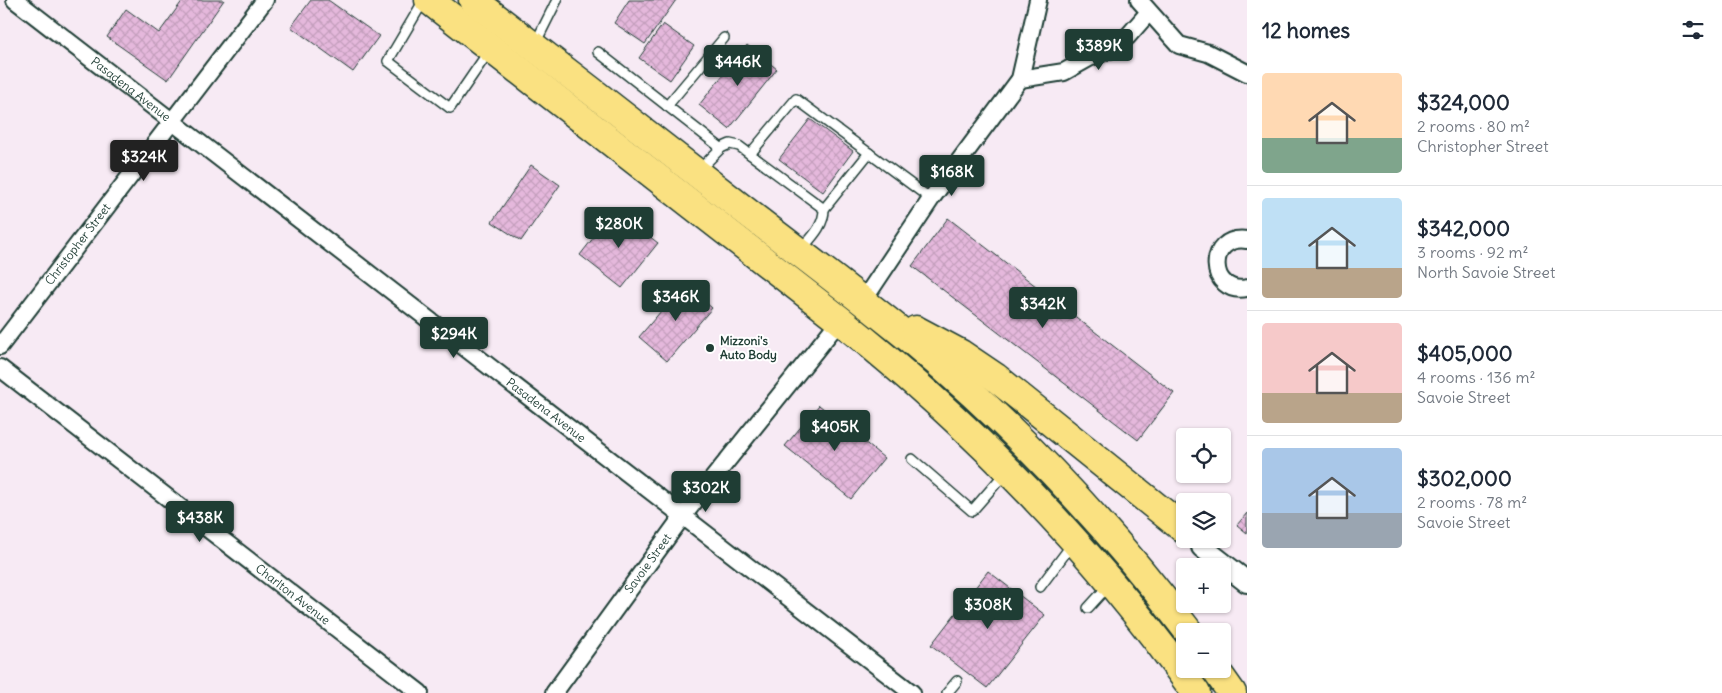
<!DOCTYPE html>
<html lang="en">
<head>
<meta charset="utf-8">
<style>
  body { margin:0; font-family:Delius,sans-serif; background:#f2f2f3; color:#1f2937; height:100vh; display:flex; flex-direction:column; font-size:19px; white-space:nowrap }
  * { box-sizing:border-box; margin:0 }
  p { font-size:16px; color:#747a83 }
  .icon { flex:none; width:28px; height:28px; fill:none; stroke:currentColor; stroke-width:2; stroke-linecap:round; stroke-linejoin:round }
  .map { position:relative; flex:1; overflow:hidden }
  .details { display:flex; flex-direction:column; background:#fff; width:475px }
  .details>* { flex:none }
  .fabs { position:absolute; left:1176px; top:428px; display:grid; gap:10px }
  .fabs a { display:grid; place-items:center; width:55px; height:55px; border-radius:5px; background:#fff; box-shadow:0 1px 4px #0004; font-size:25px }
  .price { position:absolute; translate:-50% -42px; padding:0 11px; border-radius:5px; background:#1f3d34; color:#fff; font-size:16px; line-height:32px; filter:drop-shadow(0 1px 2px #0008) }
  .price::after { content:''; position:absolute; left:50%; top:30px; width:15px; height:11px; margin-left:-8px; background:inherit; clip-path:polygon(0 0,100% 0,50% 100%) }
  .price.selected { background:#222; color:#fff }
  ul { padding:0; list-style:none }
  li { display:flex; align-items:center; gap:15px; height:125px; padding:0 15px }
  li+li { border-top:1px solid #e0e1e3 }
  li span { display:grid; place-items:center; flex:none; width:140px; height:100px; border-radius:5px; color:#555 }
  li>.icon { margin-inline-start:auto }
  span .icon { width:60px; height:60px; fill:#fffc; stroke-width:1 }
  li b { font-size:21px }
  h2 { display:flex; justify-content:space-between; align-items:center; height:60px; padding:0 15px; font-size:21px }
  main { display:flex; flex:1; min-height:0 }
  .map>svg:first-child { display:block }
  .building { fill:url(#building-cross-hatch); stroke:#1f3d34 }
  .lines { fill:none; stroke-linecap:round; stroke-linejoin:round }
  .service-casing { stroke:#1f3d34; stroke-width:12 }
  .minor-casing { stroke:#1f3d34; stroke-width:20 }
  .tertiary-casing { stroke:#1f3d34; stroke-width:24 }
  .trunk-casing { stroke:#1f3d34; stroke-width:31 }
  .service { stroke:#fff; stroke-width:9 }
  .minor { stroke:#fff; stroke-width:16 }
  .tertiary { stroke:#fff; stroke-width:20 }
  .trunk { stroke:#fae181; stroke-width:28 }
  .poi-dot { fill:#1f3d34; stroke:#fff; stroke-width:2 }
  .labels { text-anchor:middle; stroke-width:4; stroke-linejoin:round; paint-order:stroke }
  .street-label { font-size:12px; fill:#1f3d34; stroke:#fff }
  .poi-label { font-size:12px; font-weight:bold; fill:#1f3d34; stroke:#fff; text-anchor:start }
</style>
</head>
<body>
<main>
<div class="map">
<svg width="1247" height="693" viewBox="0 0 1247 693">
  <defs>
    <pattern id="building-cross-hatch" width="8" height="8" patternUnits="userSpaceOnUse" patternTransform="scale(1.25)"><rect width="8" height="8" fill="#e5b8dc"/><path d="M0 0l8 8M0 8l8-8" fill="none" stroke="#c49fbd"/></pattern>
  </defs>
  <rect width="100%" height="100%" fill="#f7eaf4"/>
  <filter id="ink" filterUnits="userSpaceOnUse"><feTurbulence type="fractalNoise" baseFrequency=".02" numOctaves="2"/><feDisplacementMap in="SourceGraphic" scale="10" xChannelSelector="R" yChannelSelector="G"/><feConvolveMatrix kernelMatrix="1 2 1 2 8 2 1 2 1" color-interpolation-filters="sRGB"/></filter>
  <g filter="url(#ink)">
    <g class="building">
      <path d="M 183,0 L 224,0 L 168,80 L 107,37 L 126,9 L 159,33 Z"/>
      <path d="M 311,0 L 328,0 L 379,36 L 353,72 L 291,27 Z"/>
      <path d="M 629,0 L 676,0 L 645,44 L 614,23 Z"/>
      <path d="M 663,24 L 694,46 L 670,80 L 639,58 Z"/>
      <path d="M 747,45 L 777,69 L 729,129 L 699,105 Z"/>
      <path d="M 810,119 L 853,151 L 823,192 L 779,159 Z"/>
      <path d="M 531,165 L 560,185 L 521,241 L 492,222 Z"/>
      <path d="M 615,210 L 658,243 L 622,288 L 580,255 Z"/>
      <path d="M 948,218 L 1174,393 L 1138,440 L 912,266 Z"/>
      <path d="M 684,284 L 712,308 L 667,361 L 639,337 Z"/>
      <path d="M 819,405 L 884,458 L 851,499 L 785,446 Z"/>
      <path d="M 1247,513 L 1247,533 L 1237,525 Z"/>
      <path d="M 988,571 L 1045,615 L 987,688 L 931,645 Z"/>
    </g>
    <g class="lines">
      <defs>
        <g id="service">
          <path d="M 424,0 L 388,61 L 450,108 L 489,51"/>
          <path d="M 535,44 L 557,0"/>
          <path d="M 598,52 L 721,148"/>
          <path d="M 667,106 L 724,38"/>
          <path d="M 750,154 L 796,99 L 931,199"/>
          <path d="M 699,170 L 721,148 L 730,144 L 739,146 L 824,209 C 824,226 812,237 801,250"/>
          <path d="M 824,209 L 869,153"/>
          <path d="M 912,459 L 972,511 L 1006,472"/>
          <path d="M 1040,587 L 1073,543"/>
          <path d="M 1088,608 L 1109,585"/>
          <path d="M 947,693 L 957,681"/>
        </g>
        <g id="minor">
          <path id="s1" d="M 15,0 L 912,693"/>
          <path d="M 1139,0 L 1179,45 L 1208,53 L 1247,73"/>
          <path d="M 1020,79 L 1064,72 L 1089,58 L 1110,50 L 1128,36 L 1149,12"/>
          <path d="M 1247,240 C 1205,234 1208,296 1247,288"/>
          <path d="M 863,301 L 931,199 L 1020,79 L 1038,0"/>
          <path id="s2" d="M 0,346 L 265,0"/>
          <path id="s3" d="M 0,368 L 420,693"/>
          <path id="s4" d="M 554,693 L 682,517 L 840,320"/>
        </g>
        <path id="tertiary" d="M 1202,547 L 1247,582"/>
        <g id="trunk">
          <path d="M 429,0 L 840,320 C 975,428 1096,552 1196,693"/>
          <path d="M 473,0 C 562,68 651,137 739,206 C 796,250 854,293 910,339 C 1013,425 1107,524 1188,631"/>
          <path d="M 916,330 L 961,354 L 995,377 L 1185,530"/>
          <path d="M 1215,669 L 1232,693"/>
        </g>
      </defs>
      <use href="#service" class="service-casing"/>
      <use href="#minor" class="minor-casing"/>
      <use href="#tertiary" class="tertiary-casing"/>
      <use href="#trunk" class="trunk-casing"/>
      <use href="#service" class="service"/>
      <use href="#minor" class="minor"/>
      <use href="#tertiary" class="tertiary"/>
      <use href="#trunk" class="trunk"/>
    </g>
  </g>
  <circle class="poi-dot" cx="710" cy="348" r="5"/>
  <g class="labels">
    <g class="street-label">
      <text dy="4" stroke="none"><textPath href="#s1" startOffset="146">Pasadena Avenue</textPath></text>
      <text dy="4" stroke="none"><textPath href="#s2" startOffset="128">Christopher Street</textPath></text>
      <text dy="4" stroke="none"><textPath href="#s1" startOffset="671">Pasadena Avenue</textPath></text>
      <text dy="4" stroke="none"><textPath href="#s4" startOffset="160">Savoie Street</textPath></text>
      <text dy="4" stroke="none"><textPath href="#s3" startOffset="370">Charlton Avenue</textPath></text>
    </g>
    <g class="poi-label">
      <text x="720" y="345">Mizzoni's<tspan x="720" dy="14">Auto Body</tspan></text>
    </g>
  </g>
</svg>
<div class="fabs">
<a><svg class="icon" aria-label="locate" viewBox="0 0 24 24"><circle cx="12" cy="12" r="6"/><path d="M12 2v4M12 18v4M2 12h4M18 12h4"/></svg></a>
<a><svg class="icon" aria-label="layers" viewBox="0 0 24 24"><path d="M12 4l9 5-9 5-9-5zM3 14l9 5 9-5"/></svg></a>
<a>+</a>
<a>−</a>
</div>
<b class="price" style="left:1099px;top:71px">$389K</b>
<b class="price" style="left:738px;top:87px">$446K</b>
<b class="price selected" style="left:144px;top:182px">$324K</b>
<b class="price" style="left:952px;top:197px">$168K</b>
<b class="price" style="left:619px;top:249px">$280K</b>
<b class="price" style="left:676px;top:322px">$346K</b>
<b class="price" style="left:1043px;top:329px">$342K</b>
<b class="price" style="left:454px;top:359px">$294K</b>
<b class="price" style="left:835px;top:452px">$405K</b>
<b class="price" style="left:706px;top:513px">$302K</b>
<b class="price" style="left:200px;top:543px">$438K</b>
<b class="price" style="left:988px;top:630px">$308K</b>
</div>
<section class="details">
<h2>12 homes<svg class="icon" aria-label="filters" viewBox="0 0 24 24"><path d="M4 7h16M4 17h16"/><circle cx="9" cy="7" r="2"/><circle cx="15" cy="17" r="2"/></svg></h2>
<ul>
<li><span style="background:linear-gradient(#ffd9b3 65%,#7fa58c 0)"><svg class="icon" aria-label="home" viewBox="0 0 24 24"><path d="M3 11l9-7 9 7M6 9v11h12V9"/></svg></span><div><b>$324,000</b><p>2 rooms · 80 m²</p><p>Christopher Street</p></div></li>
<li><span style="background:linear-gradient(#bfe0f5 70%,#b9a48a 0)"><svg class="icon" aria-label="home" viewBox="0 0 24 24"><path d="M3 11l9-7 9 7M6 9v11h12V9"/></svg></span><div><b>$342,000</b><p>3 rooms · 92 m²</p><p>North Savoie Street</p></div></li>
<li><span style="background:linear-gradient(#f6c9c9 70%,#b9a48a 0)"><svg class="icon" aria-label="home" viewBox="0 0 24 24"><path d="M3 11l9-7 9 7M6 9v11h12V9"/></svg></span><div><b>$405,000</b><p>4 rooms · 136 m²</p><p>Savoie Street</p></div></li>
<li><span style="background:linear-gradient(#a9c7e8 65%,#9aa5b1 0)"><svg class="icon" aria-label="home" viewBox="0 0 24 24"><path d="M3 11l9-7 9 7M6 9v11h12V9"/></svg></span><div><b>$302,000</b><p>2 rooms · 78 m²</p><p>Savoie Street</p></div></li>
</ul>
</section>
</main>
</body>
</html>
